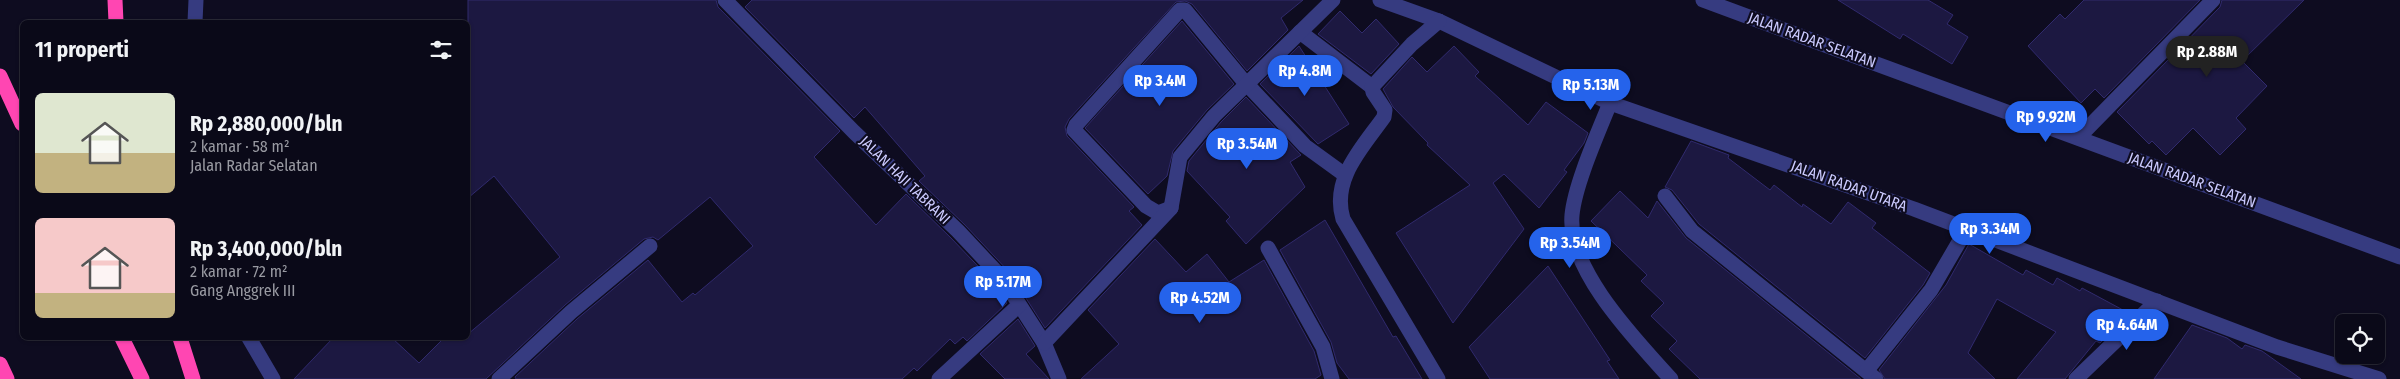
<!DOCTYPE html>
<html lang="id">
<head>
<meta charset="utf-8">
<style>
  body { margin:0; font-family:"Fira Sans Condensed",sans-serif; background:#131221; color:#f1f3f6; height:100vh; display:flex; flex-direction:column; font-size:19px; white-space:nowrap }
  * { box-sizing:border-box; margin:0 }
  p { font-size:16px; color:#999aa2 }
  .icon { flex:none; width:28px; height:28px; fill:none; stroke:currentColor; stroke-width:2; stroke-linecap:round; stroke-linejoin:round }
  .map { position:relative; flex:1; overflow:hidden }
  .side { position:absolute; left:20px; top:20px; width:450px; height:320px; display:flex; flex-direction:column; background:#0a0918; border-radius:8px; box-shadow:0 1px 4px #0004,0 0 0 1px #2a2a37 }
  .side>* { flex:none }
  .controls { position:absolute; left:2335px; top:314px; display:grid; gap:10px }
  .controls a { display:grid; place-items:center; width:50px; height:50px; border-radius:8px; background:#0a0918; box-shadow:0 1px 4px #0004,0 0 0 1px #2a2a37; font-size:25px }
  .price { position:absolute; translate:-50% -42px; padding:0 11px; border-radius:18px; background:#2563eb; color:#fff; font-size:16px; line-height:32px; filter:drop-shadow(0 1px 2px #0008) }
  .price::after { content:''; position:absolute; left:50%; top:30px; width:15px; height:11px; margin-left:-8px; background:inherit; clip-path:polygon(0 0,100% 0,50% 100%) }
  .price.selected { background:#222; color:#fff }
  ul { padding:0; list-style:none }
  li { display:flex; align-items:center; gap:15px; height:125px; padding:0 15px }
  li span { display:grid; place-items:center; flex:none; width:140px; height:100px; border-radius:8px; color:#555 }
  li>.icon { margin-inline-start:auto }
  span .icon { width:60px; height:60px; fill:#fffc; stroke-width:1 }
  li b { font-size:21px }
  h2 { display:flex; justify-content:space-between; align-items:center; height:60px; padding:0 15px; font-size:21px }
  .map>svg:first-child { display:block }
  .building { fill:#1c1841; stroke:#302a6d }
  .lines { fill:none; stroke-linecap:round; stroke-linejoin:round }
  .street { stroke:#363b80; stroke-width:15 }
  .highway { stroke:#ff46b2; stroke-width:15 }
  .labels { text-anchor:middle; stroke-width:4.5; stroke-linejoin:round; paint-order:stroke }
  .street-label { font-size:15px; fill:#cccbff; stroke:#0e0c20 }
</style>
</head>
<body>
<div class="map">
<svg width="2400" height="379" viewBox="0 0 2400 379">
  <rect width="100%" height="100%" fill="#0e0c20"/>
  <g class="building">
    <path d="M 468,0 L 716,0 L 718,7 L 840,131 L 814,157 L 876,225 L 906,194 L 951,238 L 996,285 L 1007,303 L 967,341 L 963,337 L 955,344 L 950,339 L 917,371 L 914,368 L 902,379 L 516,379 L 515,377 L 577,319 L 648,260 L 682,302 L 693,293 L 695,295 L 753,246 L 710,197 L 658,240 L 653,237 L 644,239 L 565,305 L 486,379 L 294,379 L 333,338 L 392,338 L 419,363 L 444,338 L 468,338 L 468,334 L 560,257 L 494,176 L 468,198 Z"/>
    <path d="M 752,0 L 1303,0 L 1281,18 L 1288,30 L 1247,71 L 1192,4 L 1185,1 L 1176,2 L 1069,119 L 1065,127 L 1067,136 L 1134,207 L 1129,211 L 1142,225 L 1045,328 L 1010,273 L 965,225 L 919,181 L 925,176 L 865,107 L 854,118 L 745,7 Z"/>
    <path d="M 1838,0 L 1928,0 L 1953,15 L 1947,24 L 1968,37 L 1952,64 L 1903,34 L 1900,39 Z"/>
    <path d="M 2084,0 L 2200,0 L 2104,98 L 2095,89 L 2081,103 L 2028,46 L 2060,14 L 2065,19 Z"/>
    <path d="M 2222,0 L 2304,0 L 2242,61 L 2267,86 L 2236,118 L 2246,129 L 2220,155 L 2193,128 L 2166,155 L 2152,141 L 2149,144 L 2117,112 L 2220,7 Z"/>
    <path d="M 1340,11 L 1362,33 L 1376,19 L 1399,44 L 1371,74 L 1318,34 Z"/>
    <path d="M 1182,21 L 1234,84 L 1207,110 L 1173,151 L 1167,176 L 1148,194 L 1085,128 Z"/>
    <path d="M 1299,46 L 1349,124 L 1318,144 L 1260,84 Z"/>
    <path d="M 1454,46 L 1479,72 L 1475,76 L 1528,125 L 1546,102 L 1588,133 L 1584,143 L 1564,170 L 1567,172 L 1539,208 L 1504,174 L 1493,183 L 1524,229 L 1453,323 L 1396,233 L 1470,185 L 1427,145 L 1428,143 L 1393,107 L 1383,89 L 1412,57 L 1427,72 Z"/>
    <path d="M 1246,97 L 1301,155 L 1290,162 L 1305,187 L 1246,244 L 1226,221 L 1230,217 L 1187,171 L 1189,161 L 1221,122 Z"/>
    <path d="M 1691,141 L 1729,155 L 1728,158 L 1770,190 L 1774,185 L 1802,207 L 1803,204 L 1831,224 L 1848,202 L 1876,223 L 1872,228 L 1930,273 L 1923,285 L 1865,358 L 1699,224 L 1672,190 L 1665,187 Z"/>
    <path d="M 1620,191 L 1648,218 L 1657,201 L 1686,238 L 1861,379 L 1700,379 L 1669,349 L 1677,341 L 1651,316 L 1664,303 L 1641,281 L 1647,275 L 1591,221 Z"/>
    <path d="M 1325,220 L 1393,337 L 1396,336 L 1422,379 L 1349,379 L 1337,363 L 1331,342 L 1280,250 Z"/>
    <path d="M 1155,239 L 1186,272 L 1207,254 L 1229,282 L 1264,260 L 1314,351 L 1321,375 L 1315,379 L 1081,379 L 1119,344 L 1088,310 Z"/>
    <path d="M 1969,244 L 2023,275 L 2026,270 L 2053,285 L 2057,278 L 2080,291 L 2082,288 L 2123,310 L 2110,333 L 2100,343 L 2096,341 L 2065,379 L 2017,379 L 2056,332 L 1997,299 L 1968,353 L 1995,379 L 1885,379 L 1879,370 L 1946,285 Z"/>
    <path d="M 1548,266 L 1610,360 L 1607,361 L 1619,379 L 1490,379 L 1469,347 Z"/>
    <path d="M 1018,319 L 1035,346 L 1026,354 L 1049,379 L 1005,379 L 980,354 Z"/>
    <path d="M 2192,325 L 2227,338 L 2242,349 L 2245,345 L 2262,351 L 2301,379 L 2154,379 Z"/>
  </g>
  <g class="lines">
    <g class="street">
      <path d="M 725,0 L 854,132 L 958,231 L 1003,279 L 1044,343 L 1059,379"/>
      <path d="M 1380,0 L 1439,21 L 1610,103 L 1914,209 L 2277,347 L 2379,379"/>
      <path d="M 1703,0 L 2400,257"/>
      <path d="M 195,22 L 196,0"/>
      <path d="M 1300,32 L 1372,87"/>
      <path d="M 1610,103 C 1598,133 1575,184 1572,215 C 1567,270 1637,341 1671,379"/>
      <path d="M 2078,138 L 2213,0"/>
      <path d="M 1665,196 L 1692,231 L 1876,379"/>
      <path d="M 1171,208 L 1158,213 L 1146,206 L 1074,130 L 1076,125 L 1180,10 L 1185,10 L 1242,79 L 1305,146 L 1345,175"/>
      <path d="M 1268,248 L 1323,347 L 1332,379"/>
      <path d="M 249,338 L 273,379"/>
      <path d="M 1044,343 L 1171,208 L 1180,157 L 1214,116 L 1333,0"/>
      <path d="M 1867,370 L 1931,290 L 1966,230"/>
      <path d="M 499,379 L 571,312 L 650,246"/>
      <path d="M 939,379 L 1019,305"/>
      <path d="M 1438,379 L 1343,219 C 1331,179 1362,148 1384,117 L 1385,110 L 1373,92 L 1372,87 L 1412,44 L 1439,21"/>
      <path d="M 2076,379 L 2157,301"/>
    </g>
    <g class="highway">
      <path d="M 115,0 L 116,22"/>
      <path d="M 0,76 L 22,124"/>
      <path d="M 122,338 L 142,379"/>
      <path d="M 180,338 L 193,379"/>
      <path d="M 0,364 L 7,379"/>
    </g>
  </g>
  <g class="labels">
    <g class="street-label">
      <text transform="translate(1812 40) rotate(20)" y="5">JALAN RADAR SELATAN</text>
      <text transform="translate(905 180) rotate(44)" y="5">JALAN HAJI TABRANI</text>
      <text transform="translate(2192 180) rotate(20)" y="5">JALAN RADAR SELATAN</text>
      <text transform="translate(1849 186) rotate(20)" y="5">JALAN RADAR UTARA</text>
    </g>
  </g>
</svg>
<div class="controls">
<a><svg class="icon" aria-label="locate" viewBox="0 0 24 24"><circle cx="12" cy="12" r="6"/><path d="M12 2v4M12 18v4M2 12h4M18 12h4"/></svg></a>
</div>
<b class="price selected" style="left:2207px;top:78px">Rp 2.88M</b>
<b class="price" style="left:1305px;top:97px">Rp 4.8M</b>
<b class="price" style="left:1160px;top:107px">Rp 3.4M</b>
<b class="price" style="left:1591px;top:111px">Rp 5.13M</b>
<b class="price" style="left:2046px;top:143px">Rp 9.92M</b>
<b class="price" style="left:1247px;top:170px">Rp 3.54M</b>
<b class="price" style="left:1990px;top:255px">Rp 3.34M</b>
<b class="price" style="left:1570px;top:269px">Rp 3.54M</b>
<b class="price" style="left:1003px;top:308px">Rp 5.17M</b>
<b class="price" style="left:1200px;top:324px">Rp 4.52M</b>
<b class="price" style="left:2127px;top:351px">Rp 4.64M</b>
<section class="side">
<h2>11 properti<svg class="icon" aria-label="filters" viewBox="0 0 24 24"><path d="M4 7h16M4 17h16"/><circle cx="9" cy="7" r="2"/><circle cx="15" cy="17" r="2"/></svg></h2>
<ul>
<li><span style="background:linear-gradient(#dfe7d0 60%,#c2b280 0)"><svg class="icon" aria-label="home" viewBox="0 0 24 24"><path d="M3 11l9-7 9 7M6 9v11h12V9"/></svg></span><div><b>Rp 2,880,000/bln</b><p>2 kamar · 58 m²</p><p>Jalan Radar Selatan</p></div></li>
<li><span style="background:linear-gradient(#f6c9c9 75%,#c2b280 0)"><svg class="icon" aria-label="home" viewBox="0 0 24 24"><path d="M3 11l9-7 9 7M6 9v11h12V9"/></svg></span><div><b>Rp 3,400,000/bln</b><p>2 kamar · 72 m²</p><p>Gang Anggrek III</p></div></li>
</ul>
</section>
</div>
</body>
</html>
